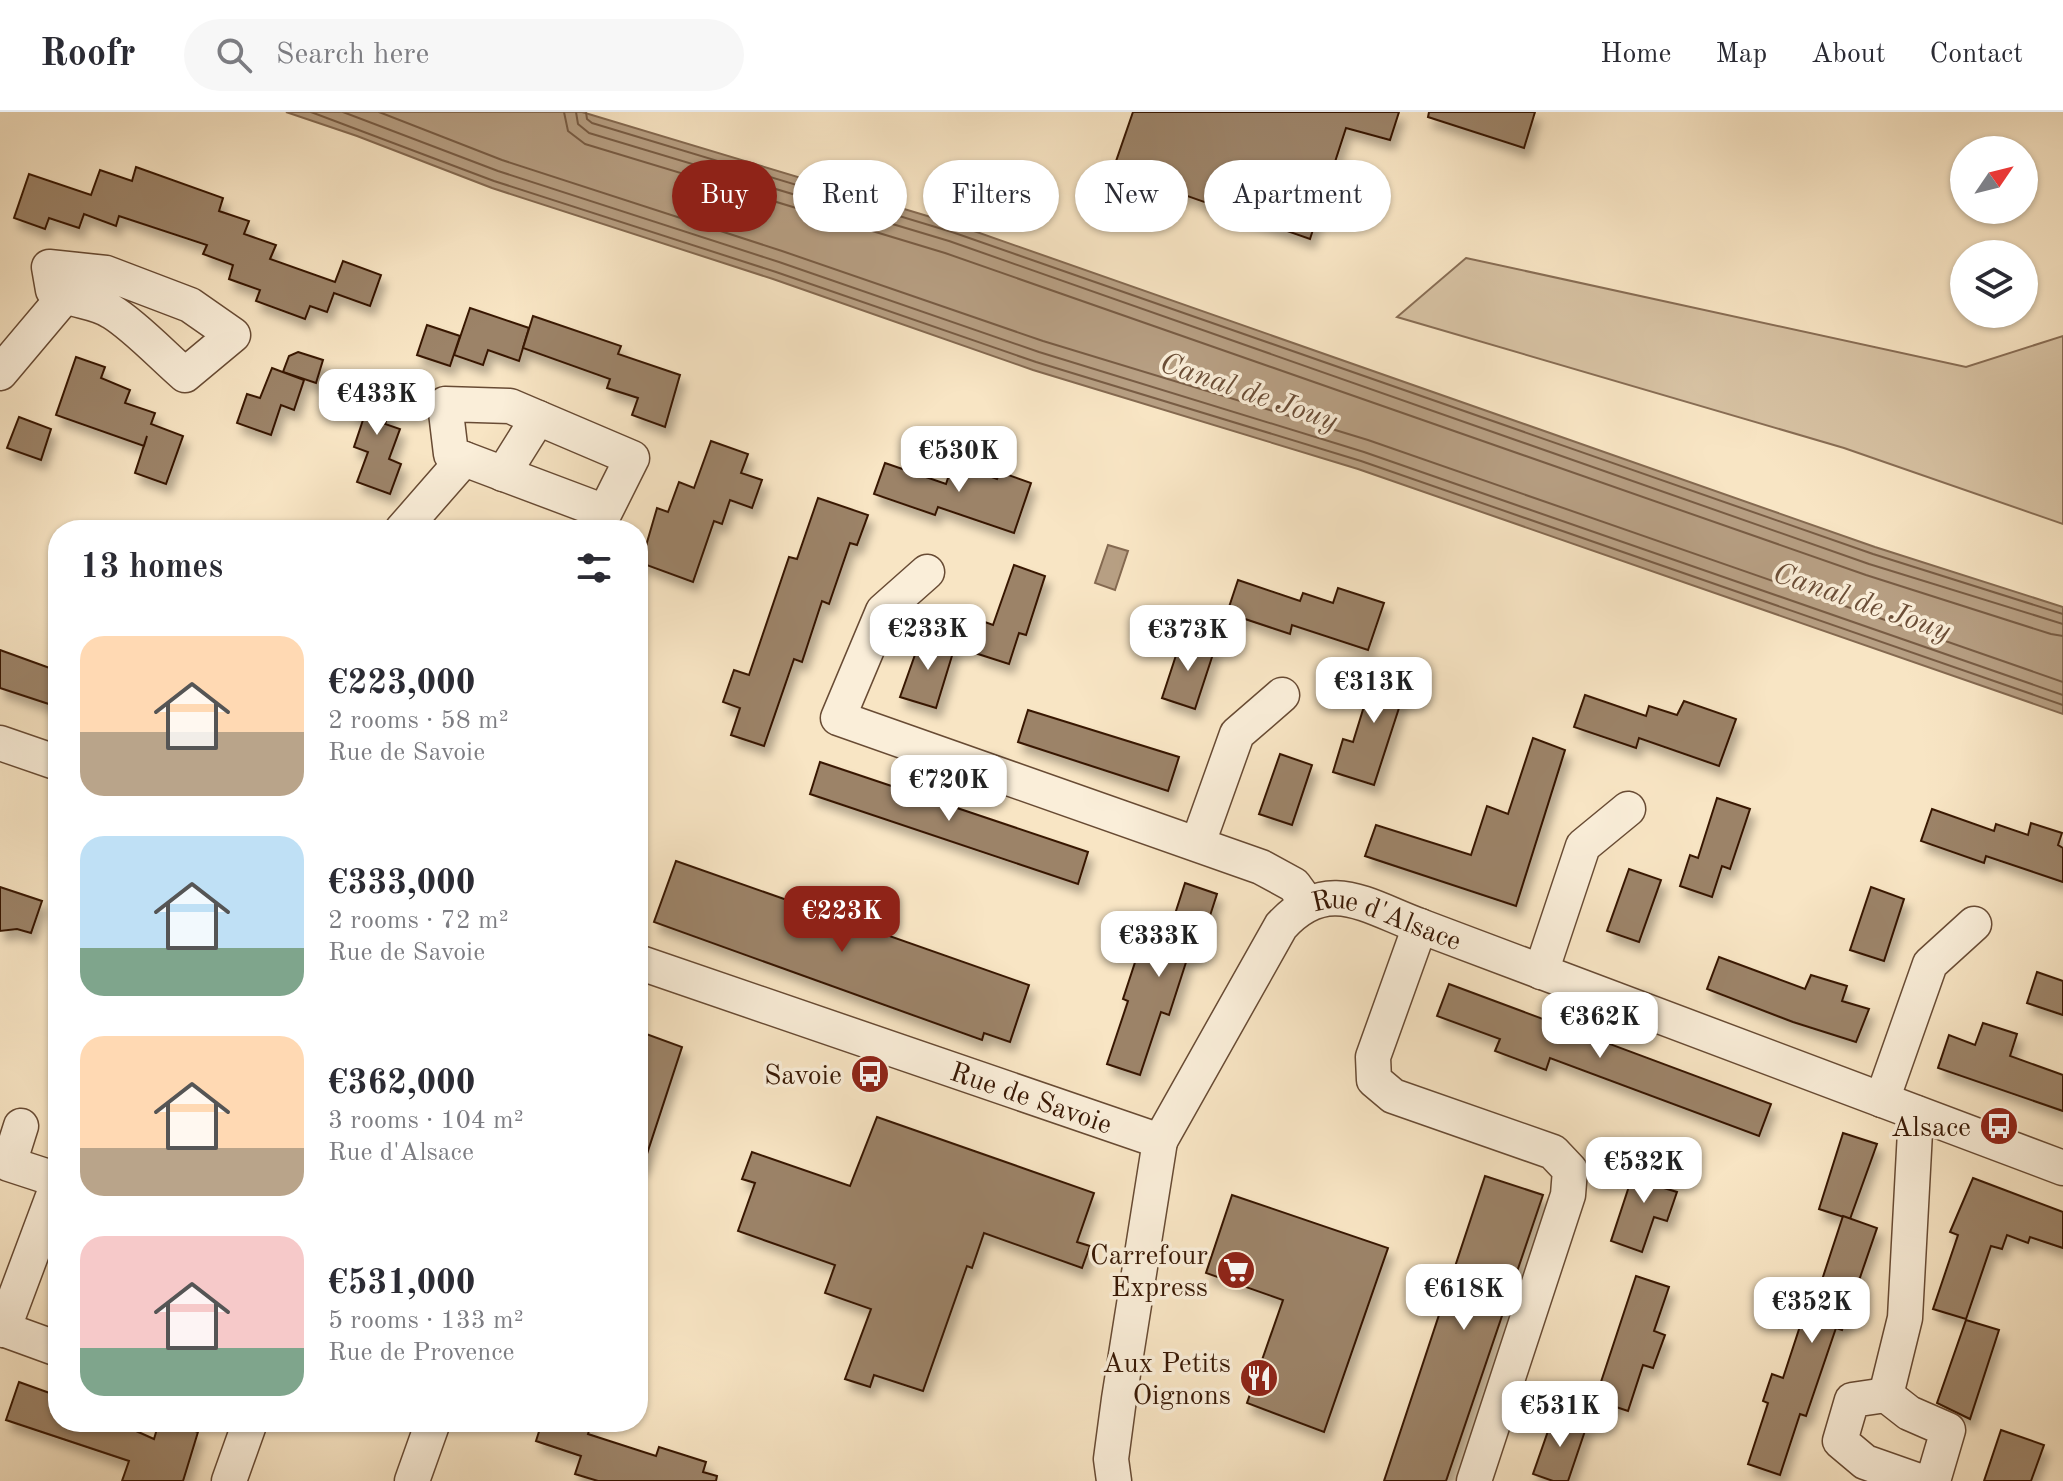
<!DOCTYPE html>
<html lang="en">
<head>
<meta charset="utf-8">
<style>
  body { margin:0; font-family:"Old Standard TT",serif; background:#f7f7f7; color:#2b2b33; height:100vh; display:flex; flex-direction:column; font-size:30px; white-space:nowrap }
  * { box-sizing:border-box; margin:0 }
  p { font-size:26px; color:#7c7c81 }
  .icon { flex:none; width:44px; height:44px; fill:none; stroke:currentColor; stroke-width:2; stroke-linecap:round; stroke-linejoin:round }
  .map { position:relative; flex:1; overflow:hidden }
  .side { position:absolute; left:48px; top:408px; width:600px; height:912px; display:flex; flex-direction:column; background:#fff; border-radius:32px; box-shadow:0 2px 6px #0004 }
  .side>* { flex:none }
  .guide { position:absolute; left:672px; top:48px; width:760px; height:72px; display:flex; gap:16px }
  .needle { width:52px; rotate:55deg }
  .fabs { position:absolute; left:1950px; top:24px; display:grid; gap:16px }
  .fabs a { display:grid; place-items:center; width:88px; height:88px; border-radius:50%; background:#fff; box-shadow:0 2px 6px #0004; font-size:40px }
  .price { position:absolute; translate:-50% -68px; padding:0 18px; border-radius:16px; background:#fff; color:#222; font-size:26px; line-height:52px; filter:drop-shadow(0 2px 4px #0008) }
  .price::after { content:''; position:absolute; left:50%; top:48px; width:24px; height:18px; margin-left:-12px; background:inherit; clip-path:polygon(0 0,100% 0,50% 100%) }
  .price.on { background:#8f2418; color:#fff }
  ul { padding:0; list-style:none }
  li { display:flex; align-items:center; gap:24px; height:200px; padding:0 32px }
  li span { display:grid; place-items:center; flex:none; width:224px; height:160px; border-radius:24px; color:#555 }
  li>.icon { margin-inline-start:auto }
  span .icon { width:96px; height:96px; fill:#fffc; stroke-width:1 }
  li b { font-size:34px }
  h2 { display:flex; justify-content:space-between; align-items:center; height:96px; padding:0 32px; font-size:34px }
  .chip { padding:0 28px; border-radius:36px; background:#fff; box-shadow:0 2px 6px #0004; font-size:28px; line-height:72px }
  .chip.on { background:#8f2418; color:#fff }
  header { display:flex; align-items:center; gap:48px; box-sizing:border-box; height:112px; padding:0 40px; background:#fff; border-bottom:2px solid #e1e1e2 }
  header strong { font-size:38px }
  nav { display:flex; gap:44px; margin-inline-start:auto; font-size:28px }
  .search { width:560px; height:72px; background:#f7f7f7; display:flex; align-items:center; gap:20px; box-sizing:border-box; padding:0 28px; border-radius:44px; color:#7c7c81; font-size:30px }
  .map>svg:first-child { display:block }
  .green { fill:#d7c2a3; stroke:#886d54; stroke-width:2 }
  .water { fill:#b79f83; stroke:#846950; stroke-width:2 }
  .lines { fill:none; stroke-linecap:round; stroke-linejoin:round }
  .shore { stroke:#785c44; stroke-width:2 }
  .building { fill:#9c8368; stroke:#381804; stroke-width:2; filter:url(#shadow) }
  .minor-casing { stroke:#684b34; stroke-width:37 }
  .minor { stroke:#faeed9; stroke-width:34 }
  .labels { text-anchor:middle; stroke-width:7; stroke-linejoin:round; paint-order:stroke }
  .street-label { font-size:28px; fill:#381804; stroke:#faeed9 }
  .poi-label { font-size:28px; fill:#381804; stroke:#faeed9; text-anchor:end }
  .water-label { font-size:30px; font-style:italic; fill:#6b4e37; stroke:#faeed9 }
</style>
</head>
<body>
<header>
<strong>Roofr</strong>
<div class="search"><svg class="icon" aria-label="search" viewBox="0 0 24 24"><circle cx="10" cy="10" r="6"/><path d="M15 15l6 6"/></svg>Search here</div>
<nav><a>Home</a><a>Map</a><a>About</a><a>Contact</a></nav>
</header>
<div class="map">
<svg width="2063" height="1369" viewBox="0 0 2063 1369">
  <defs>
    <filter id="shadow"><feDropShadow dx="5" dy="9" stdDeviation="4" flood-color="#0004"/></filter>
  </defs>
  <rect width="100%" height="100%" fill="#f8e5c4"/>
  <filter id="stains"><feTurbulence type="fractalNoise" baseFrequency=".0025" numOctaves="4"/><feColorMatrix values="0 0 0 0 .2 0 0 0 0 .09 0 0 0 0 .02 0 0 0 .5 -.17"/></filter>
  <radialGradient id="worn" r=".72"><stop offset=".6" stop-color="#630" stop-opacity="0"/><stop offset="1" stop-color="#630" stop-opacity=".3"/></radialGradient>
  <path class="green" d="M 1466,146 L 1966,255 L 2063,224 L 2063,412 L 1844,336 L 1397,205 Z"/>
  <g class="water">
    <path d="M 286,0 L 582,0 L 954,112 L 1875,435 L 2063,495 L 2063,602 L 1358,357 L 1033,258 L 773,167 L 492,76 L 357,24 Z"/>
    <path d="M 1108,433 L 1128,439 L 1115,478 L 1095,471 Z"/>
  </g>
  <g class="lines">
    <g class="shore">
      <path d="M 311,0 L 494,69 L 776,160 L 1036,250 L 1361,349 L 2063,593"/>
      <path d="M 343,0 L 498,59 L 779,150 L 1039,240 L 1364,340 L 2063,583"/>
      <path d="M 379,0 L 502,48 L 782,139 L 1043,229 L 1368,328 L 2063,570"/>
      <path d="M 564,0 L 568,19 L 585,32 L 945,141 L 1866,463 L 2051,522 L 2063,524"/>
      <path d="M 576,0 L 578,12 L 589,21 L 949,129 L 1869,452 L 2063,512"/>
      <path d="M 586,0 L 587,7 L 592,11 L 952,120 L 1873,442 L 2063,502"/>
    </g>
  </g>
  <g class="building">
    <path d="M 1133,0 L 1399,0 L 1390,28 L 1346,16 L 1310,127 L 1113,58 Z"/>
    <path d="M 1429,0 L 1535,0 L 1524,36 L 1428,5 Z"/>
    <path d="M 136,55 L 223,86 L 219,99 L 249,109 L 244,122 L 276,133 L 270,147 L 335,170 L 343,149 L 381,163 L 370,194 L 334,181 L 327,200 L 310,194 L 305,207 L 256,189 L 260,178 L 229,167 L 233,153 L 203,142 L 207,133 L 119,104 L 116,114 L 84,102 L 79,116 L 49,106 L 45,117 L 14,106 L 29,62 L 91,83 L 100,58 L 132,69 Z"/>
    <path d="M 470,196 L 529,216 L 519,249 L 488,238 L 483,253 L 454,243 Z"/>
    <path d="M 533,204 L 621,234 L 618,242 L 680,263 L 665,315 L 632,303 L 638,286 L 607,276 L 610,267 L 523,236 Z"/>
    <path d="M 427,213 L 460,224 L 450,254 L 417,243 Z"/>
    <path d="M 298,240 L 323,248 L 316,271 L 283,260 L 289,244 Z"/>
    <path d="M 76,245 L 105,255 L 101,266 L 130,278 L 125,291 L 155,301 L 151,312 L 183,324 L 166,372 L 135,361 L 147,324 L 144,334 L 56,303 Z"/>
    <path d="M 272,256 L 304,268 L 294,298 L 281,293 L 271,323 L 237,311 L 247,282 L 260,286 Z"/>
    <path d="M 363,268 L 397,280 L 385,312 L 400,317 L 389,347 L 401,352 L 390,382 L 357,370 L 368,340 L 354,335 L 364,305 L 352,301 Z"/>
    <path d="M 19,305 L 51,317 L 41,348 L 7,336 Z"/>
    <path d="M 711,329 L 748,342 L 741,361 L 762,368 L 752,396 L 730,388 L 722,412 L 714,409 L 693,470 L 641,451 L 657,396 L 668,400 L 679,370 L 694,376 Z"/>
    <path d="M 885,351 L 946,372 L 953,351 L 997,367 L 1000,360 L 1031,371 L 1014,421 L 938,395 L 935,403 L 874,382 Z"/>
    <path d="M 818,386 L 868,403 L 857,433 L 850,431 L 829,492 L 822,489 L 802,550 L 794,547 L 764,634 L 731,623 L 740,596 L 723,590 L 734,558 L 749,563 L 789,445 L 797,447 Z"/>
    <path d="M 1014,453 L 1045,464 L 1026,523 L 1019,521 L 1009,552 L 975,541 L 985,510 L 993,513 Z"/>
    <path d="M 1238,468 L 1300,489 L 1303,481 L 1333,491 L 1338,476 L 1384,491 L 1368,538 L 1292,513 L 1290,522 L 1227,501 Z"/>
    <path d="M 922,523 L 955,534 L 936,596 L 900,585 Z"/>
    <path d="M 1182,525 L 1215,536 L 1195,597 L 1162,586 Z"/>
    <path d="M 0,538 L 58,559 L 58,595 L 0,576 Z"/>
    <path d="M 1378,549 L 1411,559 L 1374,673 L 1333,660 L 1343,627 L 1353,630 Z"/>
    <path d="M 1585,583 L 1646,604 L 1649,594 L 1677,603 L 1684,589 L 1736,607 L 1719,654 L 1639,626 L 1636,636 L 1574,615 Z"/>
    <path d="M 1028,598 L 1179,645 L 1168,679 L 1018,630 Z"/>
    <path d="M 1533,626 L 1565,638 L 1516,794 L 1365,744 L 1376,713 L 1471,743 L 1487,694 L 1508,702 Z"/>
    <path d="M 1280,642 L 1312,653 L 1292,713 L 1259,702 Z"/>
    <path d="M 820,650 L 1088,740 L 1078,772 L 810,682 Z"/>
    <path d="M 1717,686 L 1750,697 L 1730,757 L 1722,754 L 1712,785 L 1680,774 L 1690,743 L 1698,746 Z"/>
    <path d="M 1932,697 L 1994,719 L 1996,712 L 2028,723 L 2031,711 L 2062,721 L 2058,733 L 2063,736 L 2063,770 L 1986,744 L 1984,751 L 1921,729 Z"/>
    <path d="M 676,749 L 1029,873 L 1010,930 L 984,921 L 982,928 L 654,810 Z"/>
    <path d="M 1629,757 L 1661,768 L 1639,830 L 1607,819 Z"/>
    <path d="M 1185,771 L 1217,782 L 1197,844 L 1189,841 L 1169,903 L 1161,900 L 1140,963 L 1107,952 L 1128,889 L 1123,887 L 1143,826 L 1165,833 Z"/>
    <path d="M 0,775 L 42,789 L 31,821 L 17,817 L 0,819 Z"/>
    <path d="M 1871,775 L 1904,787 L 1884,849 L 1850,838 Z"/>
    <path d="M 1719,845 L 1805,877 L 1811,863 L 1847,874 L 1842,889 L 1869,897 L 1856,930 L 1793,910 L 1707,877 Z"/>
    <path d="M 2037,860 L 2063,869 L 2063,903 L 2027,891 Z"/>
    <path d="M 1449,872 L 1771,992 L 1759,1024 L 1550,946 L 1546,958 L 1495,939 L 1500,927 L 1437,904 Z"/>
    <path d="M 1983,911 L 2017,922 L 2010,944 L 2063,963 L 2063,999 L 1938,956 L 1949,923 L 1975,933 Z"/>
    <path d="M 638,919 L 682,935 L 643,1054 L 638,1053 Z"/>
    <path d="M 877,1005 L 1094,1081 L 1077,1130 L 1090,1134 L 1082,1156 L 984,1121 L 972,1156 L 967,1154 L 923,1279 L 874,1263 L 870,1275 L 845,1267 L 871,1197 L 825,1181 L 835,1153 L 738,1119 L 755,1071 L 742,1067 L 752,1040 L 850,1074 Z"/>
    <path d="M 1843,1021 L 1877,1032 L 1850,1107 L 1819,1097 Z"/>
    <path d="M 1638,1047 L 1670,1058 L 1664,1076 L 1677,1080 L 1667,1109 L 1654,1105 L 1642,1140 L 1611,1129 Z"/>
    <path d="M 1485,1064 L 1543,1083 L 1446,1369 L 1384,1369 Z"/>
    <path d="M 1973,1066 L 2063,1100 L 2063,1136 L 2030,1125 L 2028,1131 L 2007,1123 L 2002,1137 L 1991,1134 L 1966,1207 L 1933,1197 L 1958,1123 L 1950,1120 Z"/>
    <path d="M 1232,1083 L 1388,1136 L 1324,1320 L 1247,1291 L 1283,1188 L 1206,1161 Z"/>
    <path d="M 1843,1104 L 1877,1116 L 1842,1218 L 1836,1216 L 1806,1304 L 1800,1302 L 1780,1363 L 1748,1352 L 1768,1291 L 1763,1289 L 1772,1262 L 1783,1266 L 1803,1205 L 1799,1203 L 1808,1177 L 1818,1180 Z"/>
    <path d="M 1636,1164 L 1669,1175 L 1654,1219 L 1665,1223 L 1653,1256 L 1643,1253 L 1628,1299 L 1595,1288 Z"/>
    <path d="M 1966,1208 L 1999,1218 L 1970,1307 L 1937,1291 Z"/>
    <path d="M 19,1270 L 58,1284 L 58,1310 L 116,1310 L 154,1327 L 159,1310 L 168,1310 L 198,1320 L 183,1369 L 122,1369 L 129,1349 L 6,1308 Z"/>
    <path d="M 1554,1302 L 1587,1313 L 1568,1369 L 1553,1369 L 1533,1362 Z"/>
    <path d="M 542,1310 L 592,1310 L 588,1322 L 656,1344 L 659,1335 L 706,1350 L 703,1360 L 717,1364 L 716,1369 L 598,1369 L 575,1362 L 581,1344 L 536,1329 Z"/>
    <path d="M 2001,1318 L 2044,1333 L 2031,1369 L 1984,1369 Z"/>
  </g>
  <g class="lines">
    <defs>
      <g id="minor">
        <path d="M 49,155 L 106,161 L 190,193 L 233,223 L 185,263 C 164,245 135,214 112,200 C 94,188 71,190 53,178 Z"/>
        <path d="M 0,261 L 64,185"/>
        <path d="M 445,292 L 510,294 L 632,346 L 605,400 L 451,342 Z"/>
        <path d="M 503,362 L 538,306"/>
        <path d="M 402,418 L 464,347"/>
        <path d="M 927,460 L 883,499 L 838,606 L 1261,755 L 1294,773 L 1307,791"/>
        <path d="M 0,631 L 58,651"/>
        <path d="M 1198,731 L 1237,622 L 1282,583"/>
        <path d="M 1420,814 L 1373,945 L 1374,968 L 1393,984 L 1553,1040 L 1570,1058 L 1568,1083 L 1474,1369"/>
        <path id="s1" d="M 638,850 L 1160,1029 L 1281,814 C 1327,763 1366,794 1420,814 L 2063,1056"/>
        <path d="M 1541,860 L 1583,734 L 1628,697"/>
        <path d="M 1882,988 L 1930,852 L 1974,812"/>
        <path d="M 21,1014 L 9,1052 L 58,1068"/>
        <path d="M 0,1216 L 58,1237"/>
        <path d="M 3,1218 L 58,1071"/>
        <path d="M 1886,1283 L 1905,1206 L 1916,1001"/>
        <path d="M 229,1369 L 250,1310"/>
        <path d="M 412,1369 L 433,1310"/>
        <path d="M 1114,1369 L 1111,1347 L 1119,1287 L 1160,1029"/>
        <path d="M 1919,1369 L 1865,1350 L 1840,1329 L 1852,1288 L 1886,1283 L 1909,1301 L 1948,1318 L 1933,1369"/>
      </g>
    </defs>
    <use href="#minor" class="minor-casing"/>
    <use href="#minor" class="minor"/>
  </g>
  <defs>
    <symbol id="bus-disc" viewBox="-11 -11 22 22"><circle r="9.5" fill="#8f2418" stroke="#faeed9"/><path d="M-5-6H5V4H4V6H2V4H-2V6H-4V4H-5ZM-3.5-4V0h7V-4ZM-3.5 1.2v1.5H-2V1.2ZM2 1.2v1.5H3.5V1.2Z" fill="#fff"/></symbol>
    <symbol id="supermarket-disc" viewBox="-11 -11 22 22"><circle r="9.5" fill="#8f2418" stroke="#faeed9"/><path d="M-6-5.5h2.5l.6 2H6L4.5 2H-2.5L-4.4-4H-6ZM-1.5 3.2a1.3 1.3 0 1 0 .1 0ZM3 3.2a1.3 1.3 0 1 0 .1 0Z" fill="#fff"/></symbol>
    <symbol id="restaurant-disc" viewBox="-11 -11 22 22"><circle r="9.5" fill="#8f2418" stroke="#faeed9"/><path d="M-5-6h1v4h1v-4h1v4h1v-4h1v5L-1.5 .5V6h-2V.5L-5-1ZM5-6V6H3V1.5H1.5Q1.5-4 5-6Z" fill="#fff"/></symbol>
  </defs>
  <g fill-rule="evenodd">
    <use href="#bus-disc" x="848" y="940" width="44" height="44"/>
    <use href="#bus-disc" x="1977" y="992" width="44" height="44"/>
    <use href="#supermarket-disc" x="1214" y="1136" width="44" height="44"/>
    <use href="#restaurant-disc" x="1237" y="1244" width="44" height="44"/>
  </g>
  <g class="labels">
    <g class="street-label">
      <text dy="10" stroke="none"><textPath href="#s1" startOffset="916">Rue d'Alsace</textPath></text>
      <text dy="10" stroke="none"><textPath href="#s1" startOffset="416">Rue de Savoie</textPath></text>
    </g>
    <g class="poi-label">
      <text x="842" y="972">Savoie</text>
      <text x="1971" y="1024">Alsace</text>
      <text x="1208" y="1152">Carrefour<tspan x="1208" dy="32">Express</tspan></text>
      <text x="1231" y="1260">Aux Petits<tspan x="1231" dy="32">Oignons</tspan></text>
    </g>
    <g class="water-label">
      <text transform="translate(1249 279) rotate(19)" y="10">Canal de Jouy</text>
      <text transform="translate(1862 489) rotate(19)" y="10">Canal de Jouy</text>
    </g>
  </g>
  <rect width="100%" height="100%" filter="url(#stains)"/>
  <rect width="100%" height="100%" fill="url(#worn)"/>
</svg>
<div class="fabs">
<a><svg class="needle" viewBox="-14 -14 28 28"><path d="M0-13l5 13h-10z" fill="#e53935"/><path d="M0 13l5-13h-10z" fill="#7c7c81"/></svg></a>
<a><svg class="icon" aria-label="layers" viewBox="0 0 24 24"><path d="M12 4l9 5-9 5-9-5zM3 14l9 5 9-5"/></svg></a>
</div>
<b class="price" style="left:377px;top:325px">€433K</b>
<b class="price" style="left:959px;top:382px">€530K</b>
<b class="price" style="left:928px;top:560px">€233K</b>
<b class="price" style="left:1188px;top:561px">€373K</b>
<b class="price" style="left:1374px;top:613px">€313K</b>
<b class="price" style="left:949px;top:711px">€720K</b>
<b class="price on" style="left:842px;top:842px">€223K</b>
<b class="price" style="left:1159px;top:867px">€333K</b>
<b class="price" style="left:1600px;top:948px">€362K</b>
<b class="price" style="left:1644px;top:1093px">€532K</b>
<b class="price" style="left:1464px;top:1220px">€618K</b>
<b class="price" style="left:1812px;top:1233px">€352K</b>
<b class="price" style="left:1560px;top:1337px">€531K</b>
<div class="guide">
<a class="chip on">Buy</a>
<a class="chip">Rent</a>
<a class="chip">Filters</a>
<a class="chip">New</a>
<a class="chip">Apartment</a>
</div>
<section class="side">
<h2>13 homes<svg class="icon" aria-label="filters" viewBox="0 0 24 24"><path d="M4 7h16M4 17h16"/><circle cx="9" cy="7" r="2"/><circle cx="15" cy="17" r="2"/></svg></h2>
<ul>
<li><span style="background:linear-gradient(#ffd9b3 60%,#b9a48a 0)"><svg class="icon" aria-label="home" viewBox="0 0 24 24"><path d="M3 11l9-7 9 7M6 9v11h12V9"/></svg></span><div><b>€223,000</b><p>2 rooms · 58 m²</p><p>Rue de Savoie</p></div></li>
<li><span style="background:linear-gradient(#bfe0f5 70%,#7fa58c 0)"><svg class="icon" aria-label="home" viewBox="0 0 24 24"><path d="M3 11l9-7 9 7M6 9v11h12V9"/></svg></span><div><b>€333,000</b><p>2 rooms · 72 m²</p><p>Rue de Savoie</p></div></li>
<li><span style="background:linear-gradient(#ffd9b3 70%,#b9a48a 0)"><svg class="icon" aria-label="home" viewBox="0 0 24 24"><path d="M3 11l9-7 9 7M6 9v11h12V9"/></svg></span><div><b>€362,000</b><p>3 rooms · 104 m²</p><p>Rue d'Alsace</p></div></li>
<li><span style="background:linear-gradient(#f6c9c9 70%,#7fa58c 0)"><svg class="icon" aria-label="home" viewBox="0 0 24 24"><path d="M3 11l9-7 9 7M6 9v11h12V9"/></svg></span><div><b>€531,000</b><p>5 rooms · 133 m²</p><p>Rue de Provence</p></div></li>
</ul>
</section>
</div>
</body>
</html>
